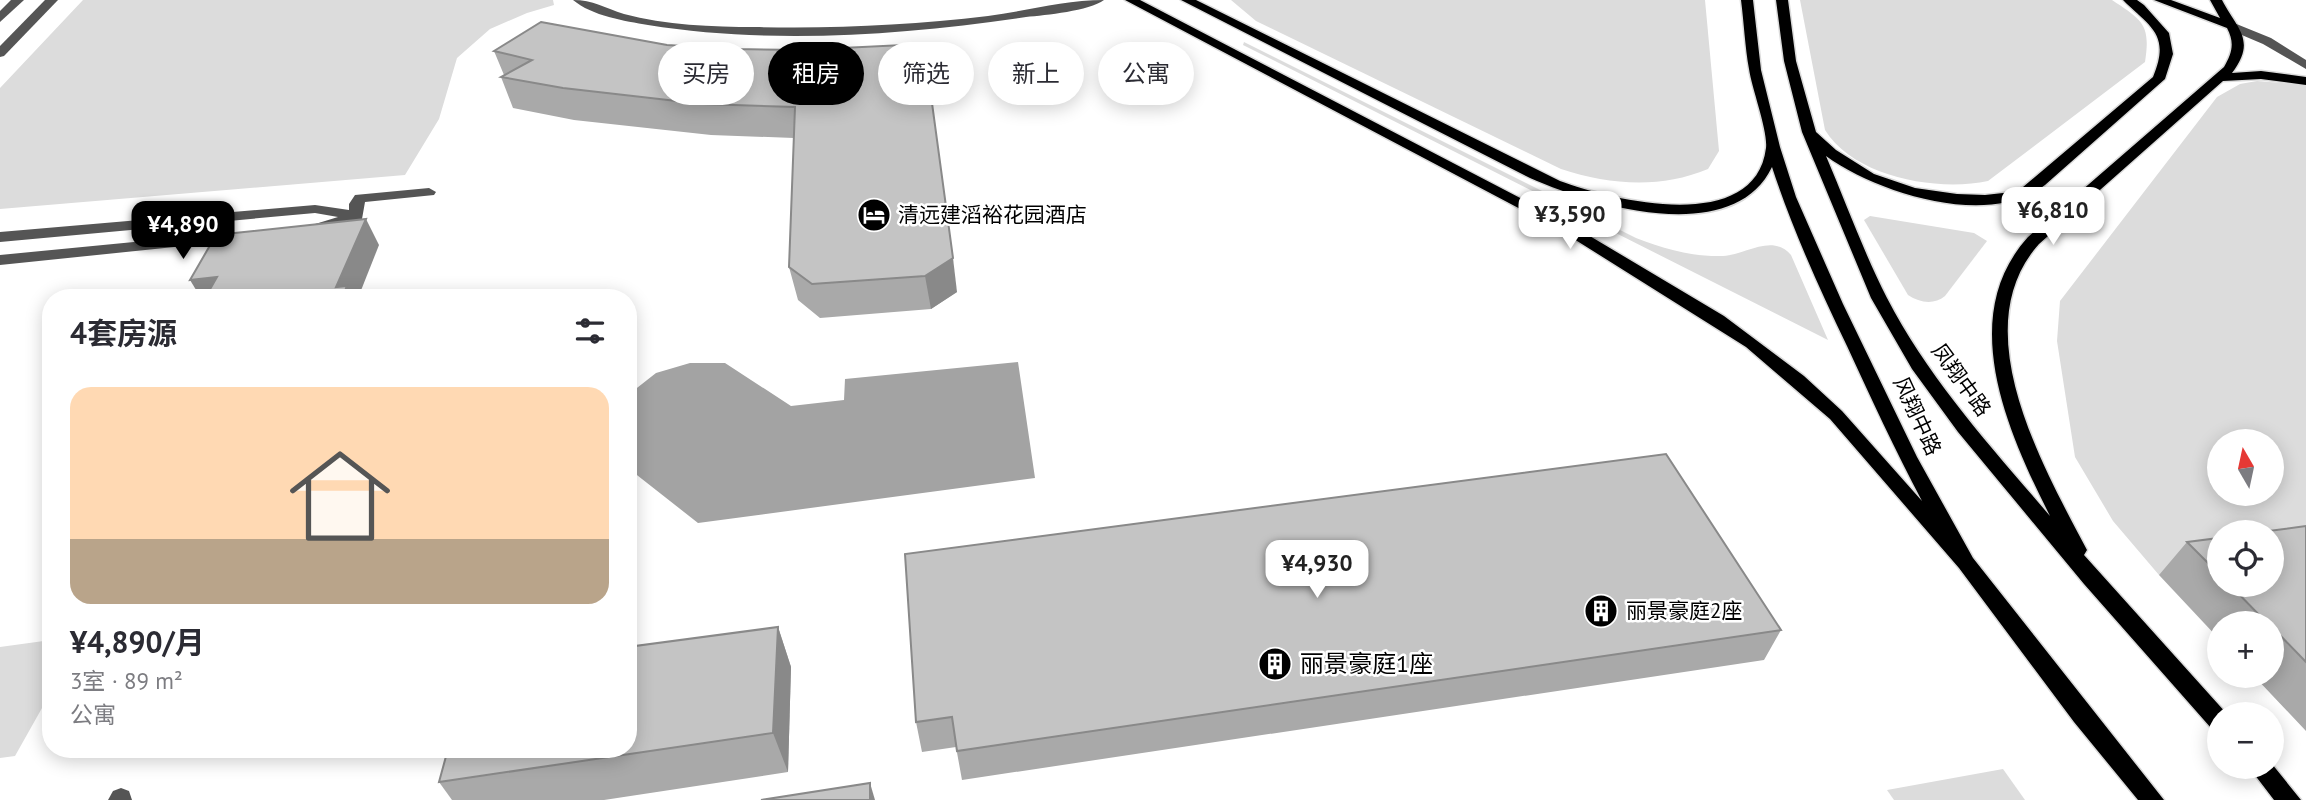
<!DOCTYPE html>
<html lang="zh">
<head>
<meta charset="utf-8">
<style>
  body { margin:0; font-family:"PT Sans","Noto Sans SC",sans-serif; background:#f2f2f3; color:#2b2b33; height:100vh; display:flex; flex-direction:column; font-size:26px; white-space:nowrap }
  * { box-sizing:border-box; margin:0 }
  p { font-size:23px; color:#7c7c81 }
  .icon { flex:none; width:38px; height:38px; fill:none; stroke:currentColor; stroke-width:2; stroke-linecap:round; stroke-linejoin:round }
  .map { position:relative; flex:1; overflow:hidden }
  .panel { position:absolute; left:42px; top:289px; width:595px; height:469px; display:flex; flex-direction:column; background:#fff; border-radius:28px; box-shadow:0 4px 18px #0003 }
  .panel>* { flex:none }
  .top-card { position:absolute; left:658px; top:42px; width:665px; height:63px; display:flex; gap:14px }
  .needle { width:46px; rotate:351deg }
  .fabs { position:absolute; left:2207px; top:429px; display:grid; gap:14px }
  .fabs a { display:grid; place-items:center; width:77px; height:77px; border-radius:50%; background:#fff; box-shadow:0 4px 18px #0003; font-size:35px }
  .price { position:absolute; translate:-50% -60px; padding:0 16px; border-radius:14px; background:#fff; color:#222; font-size:23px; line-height:46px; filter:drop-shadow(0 2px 4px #0008) }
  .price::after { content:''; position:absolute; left:50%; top:42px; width:21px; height:16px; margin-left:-10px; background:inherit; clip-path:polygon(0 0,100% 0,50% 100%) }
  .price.current { background:#000; color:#fff }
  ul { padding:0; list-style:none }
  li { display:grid; align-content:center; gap:14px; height:371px; padding:0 28px }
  li span { display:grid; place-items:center; height:217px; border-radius:21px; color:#555 }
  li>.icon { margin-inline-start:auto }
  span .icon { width:126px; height:126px; fill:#fffc; stroke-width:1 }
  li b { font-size:30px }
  h2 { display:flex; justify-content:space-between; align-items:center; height:84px; padding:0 28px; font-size:30px }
  .pill { padding:0 24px; border-radius:32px; background:#fff; box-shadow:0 4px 18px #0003; font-size:24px; line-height:63px }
  .pill.current { background:#000; color:#fff }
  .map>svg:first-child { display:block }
  .green { fill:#dcdcdc; fill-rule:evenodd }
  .water { fill:#a3a3a3 }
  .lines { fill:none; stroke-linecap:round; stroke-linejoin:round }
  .major-casing { stroke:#dbdbdb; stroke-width:3 }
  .minor { fill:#555; fill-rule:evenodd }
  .major { fill:#000; fill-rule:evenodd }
  .wall { fill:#a9a9a9 }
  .shaded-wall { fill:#898989 }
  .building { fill:#c4c4c4; stroke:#898989; stroke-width:2 }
  .labels { text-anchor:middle; stroke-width:5; stroke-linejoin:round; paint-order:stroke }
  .poi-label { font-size:21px; fill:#000; stroke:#fff; text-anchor:start }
  .street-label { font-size:21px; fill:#000; stroke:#fff }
  .near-poi-label { font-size:24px; fill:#000; stroke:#fff; text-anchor:start }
</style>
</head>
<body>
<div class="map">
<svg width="2306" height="800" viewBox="0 0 2306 800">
  <rect width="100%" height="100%" fill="#fff"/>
  <g class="green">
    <path d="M 83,0 L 553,0 L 554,5 L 527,13 L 490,29 L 457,58 L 439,119 L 405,175 L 0,209 L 0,88 Z"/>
    <path d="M 1231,0 L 1705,0 L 1719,151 L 1708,169 C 1660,189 1610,185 1561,169 L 1256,21 Z"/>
    <path d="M 1800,0 L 2112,0 C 2142,20 2151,24 2145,62 L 1988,181 C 1937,192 1854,177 1825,130 Z"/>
    <path d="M 1244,42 L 1636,238 C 1664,249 1693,257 1723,256 C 1746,255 1772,233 1791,255 L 1828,340 L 1243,45 Z"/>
    <path d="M 2257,81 L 2306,85 L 2306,555 L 2272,532 L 2219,532 L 2219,567 L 2159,575 L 2113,521 L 2075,457 L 2057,341 L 2060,301 L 2217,97 L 2240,84 ZM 2219,441 L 2272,441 L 2272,494 L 2219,494 Z"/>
    <path d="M 1870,216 L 1974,233 L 1987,241 L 1945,296 C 1934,305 1920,303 1908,295 L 1864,220 Z"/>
    <path d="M 51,640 L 51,692 L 15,756 L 0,758 L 0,647 Z"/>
    <path d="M 2003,769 L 2025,800 L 1894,800 L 1887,790 Z"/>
  </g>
  <path class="water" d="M 1018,362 L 1035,478 L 698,523 L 628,468 L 628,395 L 656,373 L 690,363 L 725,363 L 791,406 L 844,400 L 845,379 Z"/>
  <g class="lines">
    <defs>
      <g id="major">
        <path d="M 1125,0 L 1140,0 L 1568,223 L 1724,316 L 1804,376 L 1842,411 L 1922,501 C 1895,450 1871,398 1847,346 C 1819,288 1792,228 1772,167 C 1733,248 1593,206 1530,178 L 1181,0 L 1196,0 L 1560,181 C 1611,200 1755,236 1766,148 C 1768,131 1752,89 1749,69 C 1745,47 1744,23 1741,0 L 1753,0 L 1761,70 L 1780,147 L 1796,197 L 1843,304 L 1917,457 L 1973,558 L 2164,800 L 2138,800 L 2074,722 L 1959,568 L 1830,419 L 1746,347 L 1558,229 Z"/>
        <path d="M 1776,0 L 1788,0 L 1796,61 L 1816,132 L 1836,150 L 1874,174 L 1915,188 L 1957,194 L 1985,195 L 2012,192 L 2023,187 L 2153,77 C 2171,34 2150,27 2123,0 L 2137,0 L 2144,5 L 2169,33 L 2173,54 L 2165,79 L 2045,185 C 1989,229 1877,193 1826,156 C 1846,203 1864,253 1887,298 C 1929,379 1991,447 2050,516 C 2009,434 1955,318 2028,237 L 2224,67 C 2232,53 2235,43 2227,28 L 2154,0 L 2171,0 L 2220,18 L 2210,0 L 2222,0 C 2237,29 2257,40 2232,73 L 2261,71 L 2306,77 L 2306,85 L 2261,79 L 2223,81 L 2039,244 C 1963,329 2044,468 2087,550 L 2084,555 L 2227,714 L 2219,714 L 2219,731 L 2211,728 L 2084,584 L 1958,432 L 1912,369 L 1871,298 L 1802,132 L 1784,61 Z"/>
        <path d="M 2272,764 L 2301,800 L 2274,800 L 2248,766 L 2272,766 Z"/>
      </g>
    </defs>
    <use href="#major" class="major-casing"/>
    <g class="minor">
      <path d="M 11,0 L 24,0 L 0,22 L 0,11 Z"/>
      <path d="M 45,0 L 58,0 L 4,56 L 0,57 L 0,46 Z"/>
      <path d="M 573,0 C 593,0 605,8 624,14 C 665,25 713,27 755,27 C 833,29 911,25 988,16 C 1027,11 1065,0 1104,0 C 1089,11 1046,15 1026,17 C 903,35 772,45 648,25 C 625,21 592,16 573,0 Z"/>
      <path d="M 2234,23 L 2271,38 L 2306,60 L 2306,69 L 2263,44 L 2230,30 L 2230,24 Z"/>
      <path d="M 429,188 L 436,192 L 434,195 L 365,202 L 362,219 L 317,232 L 312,231 L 310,228 L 312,225 L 338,217 L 315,213 L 0,242 L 0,232 L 315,205 L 349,210 L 349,204 L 355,195 Z"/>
      <path d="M 237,232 L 245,237 L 242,240 L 0,265 L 0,255 Z"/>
      <path d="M 121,788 L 129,791 L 132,800 L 108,800 L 113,791 Z"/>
    </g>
    <use href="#major" class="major"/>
  </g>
  <g class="wall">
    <path d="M 667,45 L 735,49 L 800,50 L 957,292 L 931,309 L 820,318 L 798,300 L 789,267 L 794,138 L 711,135 L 574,120 L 513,108 L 501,77 L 504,75 L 494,51 Z"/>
    <path d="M 2306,526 L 2306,731 L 2254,676 L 2272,676 L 2272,623 L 2219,623 L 2219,639 L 2159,575 L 2187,542 L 2219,538 L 2219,584 L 2272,584 Z"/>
    <path d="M 905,554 L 1781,630 L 1764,660 L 962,780 L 956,747 L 922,752 L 916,722 Z"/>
    <path d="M 778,627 L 791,667 L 788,772 L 604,800 L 452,800 L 439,782 Z"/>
  </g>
  <g class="shaded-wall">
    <path d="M 366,219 L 379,245 L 358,298 L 342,298 L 336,287 Z"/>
    <path d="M 953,258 L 957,292 L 931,309 L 925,276 Z"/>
    <path d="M 217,277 L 230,298 L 201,298 L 190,280 Z"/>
    <path d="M 778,627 L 791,667 L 788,772 L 773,733 Z"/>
    <path d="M 870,783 L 875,800 L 870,800 Z"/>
  </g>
  <g class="building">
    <path d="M 541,22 L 667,45 L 735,49 L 800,50 L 924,44 L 953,258 L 925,276 L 812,284 L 789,267 L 795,107 L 703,104 L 563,88 L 501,77 L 532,60 L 494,51 Z"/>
    <path d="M 366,219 L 336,287 L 347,286 L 342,298 L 205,298 L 217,277 L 190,280 L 216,235 Z"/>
    <path d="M 1666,454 L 1781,630 L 957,751 L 952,717 L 916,722 L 905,554 Z"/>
    <path d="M 2306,526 L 2306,662 L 2272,627 L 2272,623 L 2267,623 L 2229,584 L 2272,584 L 2272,532 L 2261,532 Z"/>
    <path d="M 2219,538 L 2219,574 L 2187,542 Z"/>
    <path d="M 778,627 L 773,733 L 439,782 L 448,749 L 628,749 L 628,647 Z"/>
    <path d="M 870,783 L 870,800 L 761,800 Z"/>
  </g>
  <defs>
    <symbol id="hotel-disc" viewBox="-11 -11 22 22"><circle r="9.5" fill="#000" stroke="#fff"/><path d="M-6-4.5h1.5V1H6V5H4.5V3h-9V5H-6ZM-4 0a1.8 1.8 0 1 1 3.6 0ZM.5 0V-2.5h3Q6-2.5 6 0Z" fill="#fff"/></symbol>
    <symbol id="building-disc" viewBox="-11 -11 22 22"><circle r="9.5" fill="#000" stroke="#fff"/><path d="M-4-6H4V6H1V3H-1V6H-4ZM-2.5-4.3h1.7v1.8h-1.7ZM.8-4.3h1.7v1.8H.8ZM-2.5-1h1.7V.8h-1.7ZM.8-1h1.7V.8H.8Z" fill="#fff"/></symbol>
  </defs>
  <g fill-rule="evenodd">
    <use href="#hotel-disc" x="855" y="196" width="38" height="38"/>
    <use href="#building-disc" x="1582" y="592" width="38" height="38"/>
    <use href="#building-disc" x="1256" y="645" width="38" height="38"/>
  </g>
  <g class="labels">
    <g class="poi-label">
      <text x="898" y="222">清远建滔裕花园酒店</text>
      <text x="1626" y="618">丽景豪庭2座</text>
    </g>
    <g class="street-label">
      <text transform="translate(1961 380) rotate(54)" y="7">凤翔中路</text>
      <text transform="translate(1917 416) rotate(65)" y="7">风翔中路</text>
    </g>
    <g class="near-poi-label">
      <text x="1300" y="672">丽景豪庭1座</text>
    </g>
  </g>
</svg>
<div class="fabs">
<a><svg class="needle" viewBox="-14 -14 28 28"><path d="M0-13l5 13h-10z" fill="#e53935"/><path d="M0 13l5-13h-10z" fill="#7c7c81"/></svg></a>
<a><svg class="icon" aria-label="locate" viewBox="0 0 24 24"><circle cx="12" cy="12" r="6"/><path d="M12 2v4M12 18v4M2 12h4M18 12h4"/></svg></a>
<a>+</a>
<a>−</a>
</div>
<b class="price" style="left:2053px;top:247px">¥6,810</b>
<b class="price" style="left:1570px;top:251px">¥3,590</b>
<b class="price current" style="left:183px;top:261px">¥4,890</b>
<b class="price" style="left:1317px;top:600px">¥4,930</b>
<div class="top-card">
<a class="pill">买房</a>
<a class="pill current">租房</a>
<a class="pill">筛选</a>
<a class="pill">新上</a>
<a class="pill">公寓</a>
</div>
<section class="panel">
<h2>4套房源<svg class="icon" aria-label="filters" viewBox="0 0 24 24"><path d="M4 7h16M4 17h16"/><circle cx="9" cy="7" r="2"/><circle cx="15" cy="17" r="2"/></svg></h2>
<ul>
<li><span style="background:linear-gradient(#ffd9b3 70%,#b9a48a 0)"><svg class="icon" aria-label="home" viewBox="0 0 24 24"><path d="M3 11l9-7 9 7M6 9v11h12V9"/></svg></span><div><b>¥4,890/月</b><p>3室 · 89 m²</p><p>公寓</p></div></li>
</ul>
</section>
</div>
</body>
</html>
